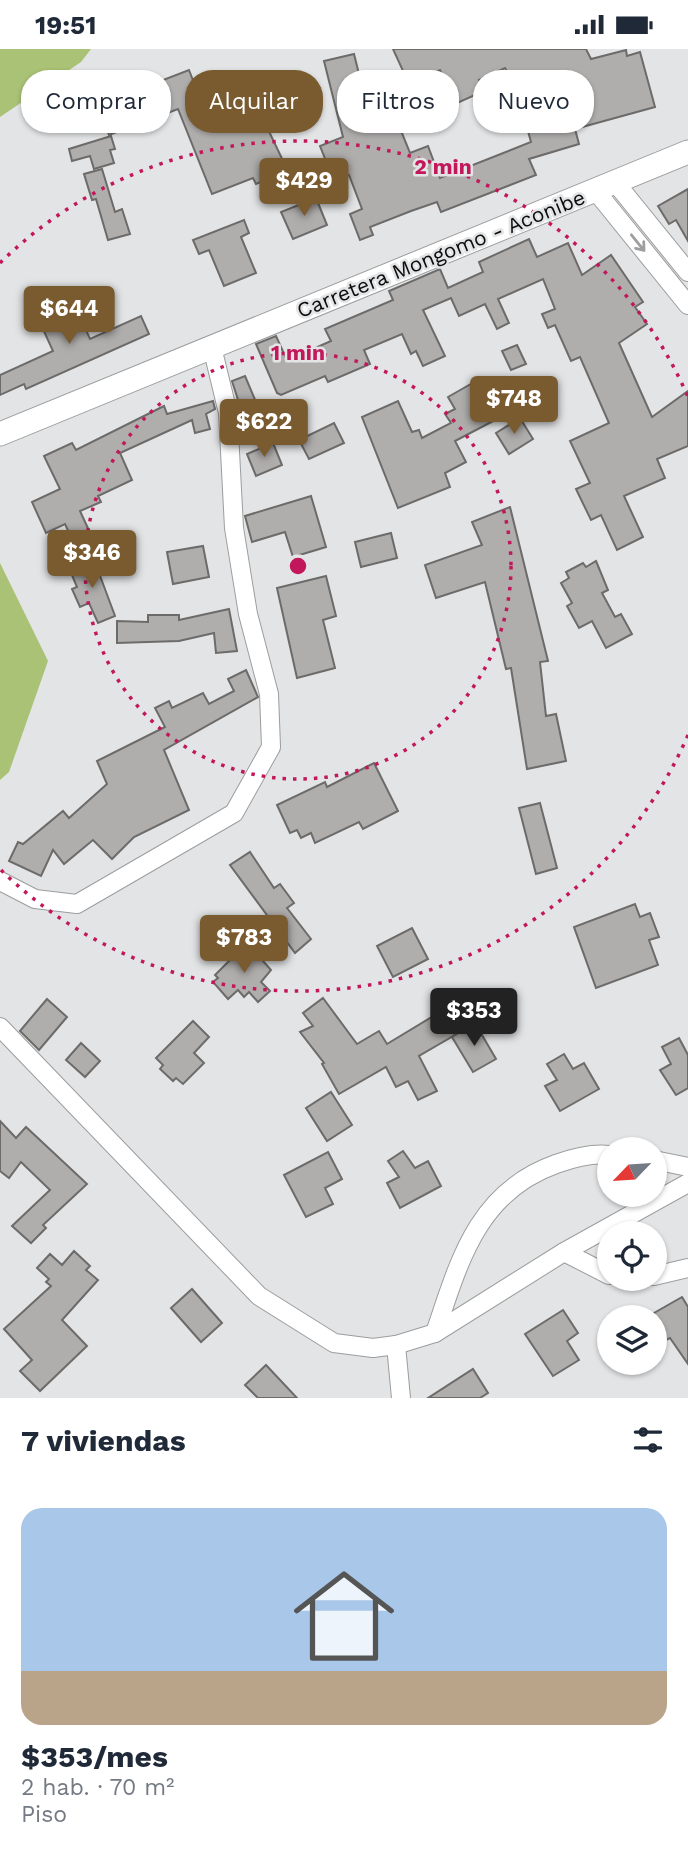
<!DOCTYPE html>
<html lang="es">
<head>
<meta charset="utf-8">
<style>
  body { margin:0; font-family:"Work Sans",sans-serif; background:#f6f6f7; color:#1f2937; height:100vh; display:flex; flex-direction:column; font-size:26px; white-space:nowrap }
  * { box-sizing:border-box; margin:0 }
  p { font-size:23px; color:#747a83 }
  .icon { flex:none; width:38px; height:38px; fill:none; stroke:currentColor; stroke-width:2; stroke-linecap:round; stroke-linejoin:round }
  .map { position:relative; height:1349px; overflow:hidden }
  .details { display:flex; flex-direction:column; background:#fff; flex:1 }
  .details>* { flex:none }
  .top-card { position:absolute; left:21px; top:21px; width:648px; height:63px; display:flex; gap:14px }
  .needle { width:46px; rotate:245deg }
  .controls { position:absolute; left:597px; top:1088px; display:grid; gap:14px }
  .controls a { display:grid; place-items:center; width:70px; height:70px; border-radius:50%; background:#fff; box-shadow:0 2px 5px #0004; font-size:35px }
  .price { position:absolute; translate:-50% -60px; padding:0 16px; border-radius:7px; background:#795b2f; color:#fff; font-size:23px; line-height:46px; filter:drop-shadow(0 2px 4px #0008) }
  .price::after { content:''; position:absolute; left:50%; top:42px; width:21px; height:16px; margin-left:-10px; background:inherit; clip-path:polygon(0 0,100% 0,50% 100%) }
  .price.on { background:#222; color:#fff }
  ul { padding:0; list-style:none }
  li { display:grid; align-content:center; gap:14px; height:371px; padding:0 21px }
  li span { display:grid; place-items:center; height:217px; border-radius:21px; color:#555 }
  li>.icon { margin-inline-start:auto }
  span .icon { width:126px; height:126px; fill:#fffc; stroke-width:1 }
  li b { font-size:30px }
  h2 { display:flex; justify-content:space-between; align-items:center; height:84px; padding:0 21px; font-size:30px }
  .chip { padding:0 24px; border-radius:28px; background:#fff; box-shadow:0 2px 5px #0004; font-size:24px; line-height:63px }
  .chip.on { background:#795b2f; color:#fff }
  .status { display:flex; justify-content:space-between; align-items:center; height:49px; padding:0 35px; background:#fff; direction:ltr }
  .status svg { height:19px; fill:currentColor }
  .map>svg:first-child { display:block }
  .forest { fill:#a9c275 }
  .building { fill:#b0aead; stroke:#6c6b6a; stroke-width:2 }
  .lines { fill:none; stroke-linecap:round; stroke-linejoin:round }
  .minor-casing { stroke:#9c9d9e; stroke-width:20 }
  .major-casing { stroke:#9c9d9e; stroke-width:25 }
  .minor { stroke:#fff; stroke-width:18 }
  .major { stroke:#fff; stroke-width:23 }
  .oneway { stroke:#9e9e9e }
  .ring { fill:none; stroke:#c2185b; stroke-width:3.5; stroke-dasharray:3.5 7 }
  .labels { text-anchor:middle; stroke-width:5; stroke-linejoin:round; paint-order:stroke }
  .street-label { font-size:21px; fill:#0c0c0d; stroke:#e3e4e5 }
  .centre { fill:#c2185b; stroke:#e3e4e5; stroke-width:3.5 }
  .ring-label { font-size:21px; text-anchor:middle; font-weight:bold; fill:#c2185b; stroke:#e3e4e5; stroke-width:5; stroke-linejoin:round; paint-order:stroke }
</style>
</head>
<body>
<div class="status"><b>19:51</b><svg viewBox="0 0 49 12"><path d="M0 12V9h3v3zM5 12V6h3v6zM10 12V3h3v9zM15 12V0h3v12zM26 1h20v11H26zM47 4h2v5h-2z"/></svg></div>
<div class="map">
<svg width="688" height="1349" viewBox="0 0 688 1349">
  <rect width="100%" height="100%" fill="#e3e4e5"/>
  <g class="forest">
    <path d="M 0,0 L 91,0 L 81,13 L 0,68 Z"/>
    <path d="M 0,514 L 48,612 L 9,723 L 0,731 Z"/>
  </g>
  <g class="building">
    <path d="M 393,0 L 586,0 L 591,10 L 626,1 L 627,7 L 640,3 L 655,58 L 575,80 L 579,95 L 529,110 L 536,126 L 441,163 L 437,153 L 411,162 L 370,178 L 373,186 L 360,191 L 350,165 L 362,160 L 349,126 L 334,132 L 320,97 L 343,88 L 324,12 L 354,5 L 368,61 L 410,42 L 419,62 L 397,72 L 410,104 L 428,97 L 440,129 L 531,93 L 515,36 L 505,19 L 479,31 L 484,42 L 455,55 L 440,21 L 409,35 Z"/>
    <path d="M 189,21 L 201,52 L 246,34 L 285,116 L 274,120 L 277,126 L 256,135 L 253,129 L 212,145 L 178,60 L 109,86 L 98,56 Z"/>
    <path d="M 111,87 L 115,100 L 110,101 L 114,114 L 94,120 L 90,107 L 72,112 L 69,100 Z"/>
    <path d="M 102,120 L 115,163 L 122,160 L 130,185 L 108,191 L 96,150 L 92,151 L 84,125 Z"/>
    <path d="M 688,140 L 688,192 L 676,171 L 669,175 L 658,157 Z"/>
    <path d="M 316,149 L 327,176 L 293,190 L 281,163 Z"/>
    <path d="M 244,171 L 249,184 L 241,188 L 256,224 L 224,237 L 209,201 L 199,205 L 193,191 Z"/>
    <path d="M 529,190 L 537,208 L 568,194 L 582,226 L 611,206 L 643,253 L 635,258 L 647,275 L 619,294 L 652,368 L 688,342 L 688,397 L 657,410 L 665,429 L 624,447 L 643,488 L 617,501 L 601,466 L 591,471 L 576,440 L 590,434 L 570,392 L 609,374 L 580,308 L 571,312 L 555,276 L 548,279 L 542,265 L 555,260 L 543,230 L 498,250 L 509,274 L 497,280 L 485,255 L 459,267 L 451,249 L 423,261 L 445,307 L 423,317 L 416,302 L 411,305 L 402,285 L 364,301 L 370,315 L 328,333 L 325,327 L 281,346 L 277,344 L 256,295 L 276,287 L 286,309 L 295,308 L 331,292 L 325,280 L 393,251 L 389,242 L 440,220 L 448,239 L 483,223 L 479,213 Z"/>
    <path d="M 72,250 L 90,290 L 141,267 L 149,285 L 26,340 L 24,335 L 0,346 L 0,326 L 53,302 L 37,267 Z"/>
    <path d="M 517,296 L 526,315 L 511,321 L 502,302 Z"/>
    <path d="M 245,327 L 256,353 L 241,360 L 232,332 Z"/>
    <path d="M 476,332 L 497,370 L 455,392 L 466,413 L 445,424 L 450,438 L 398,459 L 362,368 L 398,352 L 412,383 L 419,381 L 422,389 L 451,374 L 445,365 L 455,360 L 448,348 Z"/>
    <path d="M 213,352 L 215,360 L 206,365 L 210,380 L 195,384 L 192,371 L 120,404 L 132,431 L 98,447 L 101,453 L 80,462 L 98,501 L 81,509 L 65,475 L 46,484 L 32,453 L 60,440 L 44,407 L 72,394 L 76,401 L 164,357 L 167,365 Z"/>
    <path d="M 520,369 L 533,390 L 509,405 L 496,384 Z"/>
    <path d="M 334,374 L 344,394 L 309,410 L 299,391 Z"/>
    <path d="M 273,394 L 282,416 L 256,427 L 247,405 Z"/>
    <path d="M 311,447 L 326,498 L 293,508 L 285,483 L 252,493 L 245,467 Z"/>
    <path d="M 510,458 L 548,612 L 540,613 L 546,667 L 556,665 L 566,712 L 527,720 L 511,619 L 506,620 L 485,533 L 436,549 L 425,516 L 482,496 L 472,473 Z"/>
    <path d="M 391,484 L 397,509 L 361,518 L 355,493 Z"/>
    <path d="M 203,497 L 209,528 L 173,535 L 167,503 Z"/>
    <path d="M 93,508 L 115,567 L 98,574 L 89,554 L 80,558 L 72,540 L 77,538 L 69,519 Z"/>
    <path d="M 596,512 L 608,541 L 602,544 L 615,568 L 621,565 L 632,585 L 606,599 L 592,572 L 579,579 L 567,557 L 572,554 L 561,534 L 569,529 L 566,523 L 583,514 L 586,518 Z"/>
    <path d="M 326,527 L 336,567 L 323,571 L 335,619 L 297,629 L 277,539 Z"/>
    <path d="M 229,560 L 237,602 L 216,604 L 214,584 L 179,592 L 117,594 L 117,572 L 148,573 L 148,566 L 179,566 L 179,571 Z"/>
    <path d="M 246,621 L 258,648 L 164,701 L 189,761 L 134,788 L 112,810 L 93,791 L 64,815 L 53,801 L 41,827 L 9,812 L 18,793 L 23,795 L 63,762 L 69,769 L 107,735 L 97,712 L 165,678 L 155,659 L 169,652 L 172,659 L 203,644 L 209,655 L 234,642 L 228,630 Z"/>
    <path d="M 374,714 L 398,762 L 363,780 L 359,773 L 315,794 L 311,784 L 301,789 L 297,781 L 290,784 L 277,756 L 325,733 L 327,738 Z"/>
    <path d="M 540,754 L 557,819 L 536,825 L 519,759 Z"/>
    <path d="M 250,803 L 274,839 L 280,835 L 294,854 L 287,859 L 311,890 L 295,904 L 230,816 Z"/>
    <path d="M 635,855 L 640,868 L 650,864 L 659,888 L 649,891 L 658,916 L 596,939 L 574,878 Z"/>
    <path d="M 412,879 L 428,910 L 393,928 L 377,897 Z"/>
    <path d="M 247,894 L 271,921 L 261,933 L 270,942 L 258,953 L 249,943 L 244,948 L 238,941 L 228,950 L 213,933 L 218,929 L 215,926 Z"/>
    <path d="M 323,949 L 357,995 L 379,982 L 387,995 L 440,963 L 455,986 L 419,1007 L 437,1042 L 418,1051 L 408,1032 L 396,1038 L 386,1018 L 339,1045 L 322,1015 L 324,1014 L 300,983 L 313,977 L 303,964 Z"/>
    <path d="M 47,950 L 67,968 L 39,1001 L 20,982 Z"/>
    <path d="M 193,972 L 209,988 L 194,1004 L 204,1014 L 183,1035 L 176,1029 L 173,1032 L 160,1020 L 163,1016 L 156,1009 Z"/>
    <path d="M 475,974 L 496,1010 L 473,1023 L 452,988 Z"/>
    <path d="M 679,989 L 688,1006 L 688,1039 L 676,1046 L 660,1021 L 671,1015 L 662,998 Z"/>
    <path d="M 81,994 L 100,1012 L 85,1028 L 66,1011 Z"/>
    <path d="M 564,1005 L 573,1020 L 584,1014 L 599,1040 L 560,1062 L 545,1037 L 557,1031 L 547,1015 Z"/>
    <path d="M 331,1043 L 352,1076 L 327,1092 L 306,1059 Z"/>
    <path d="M 0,1072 L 16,1089 L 26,1078 L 87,1135 L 43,1176 L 46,1179 L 31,1194 L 12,1177 L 50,1141 L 21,1113 L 9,1129 L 0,1122 Z"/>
    <path d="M 403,1102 L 415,1119 L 428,1112 L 441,1137 L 400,1159 L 387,1134 L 399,1128 L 388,1112 Z"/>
    <path d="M 328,1103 L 342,1130 L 325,1139 L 333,1155 L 306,1168 L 284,1126 Z"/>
    <path d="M 74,1202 L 90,1217 L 86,1221 L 98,1231 L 62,1271 L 87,1297 L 40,1342 L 20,1322 L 32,1311 L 4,1280 L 51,1237 L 46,1233 L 49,1230 L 37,1219 L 50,1205 L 62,1216 Z"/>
    <path d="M 192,1240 L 222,1274 L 201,1293 L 171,1259 Z"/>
    <path d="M 682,1248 L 688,1258 L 688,1315 L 670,1289 L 654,1298 L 654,1264 Z"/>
    <path d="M 563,1261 L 578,1284 L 567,1292 L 579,1311 L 553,1327 L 525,1285 Z"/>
    <path d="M 266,1316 L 297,1349 L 258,1349 L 245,1336 Z"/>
    <path d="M 473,1320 L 488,1344 L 480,1349 L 428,1349 Z"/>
  </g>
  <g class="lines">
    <defs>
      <g id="minor">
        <path d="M 615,133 L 688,223"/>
        <path d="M 595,141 L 688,256"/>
        <path d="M 0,832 L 35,850 L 77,855 L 234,764 L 271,698 L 269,645 L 248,565 L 234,479 L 228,364 L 212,298"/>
        <path d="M 0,978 L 259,1247 L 334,1294 L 373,1299 L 396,1296 L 435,1284 L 564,1203 L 688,1134"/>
        <path d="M 654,1111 L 688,1118"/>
        <path d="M 564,1203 L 609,1226"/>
        <path d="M 654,1227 L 688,1219"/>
        <path d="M 435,1284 C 459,1213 477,1143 556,1115 C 573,1109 591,1104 609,1106"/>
        <path d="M 396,1296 L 401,1349"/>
      </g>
      <path id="major" d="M 0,385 L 688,103"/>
    </defs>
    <use href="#minor" class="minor-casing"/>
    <use href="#major" class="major-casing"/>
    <use href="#minor" class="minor"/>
    <use href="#major" class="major"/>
  </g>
  <defs><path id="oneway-shaft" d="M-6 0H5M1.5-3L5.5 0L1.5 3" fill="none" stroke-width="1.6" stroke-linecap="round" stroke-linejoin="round" transform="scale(1.75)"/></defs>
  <use class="oneway" href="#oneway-shaft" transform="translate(638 194) rotate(51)"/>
  <g class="ring">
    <circle cx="298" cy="517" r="213"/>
    <path d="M688 686A425 425 0 0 1 0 820M0 214A425 425 0 0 1 688 348"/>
  </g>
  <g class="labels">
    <g class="street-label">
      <text transform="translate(441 205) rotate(-22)" y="7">Carretera Mongomo - Aconibe</text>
    </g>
  </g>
  <circle cx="298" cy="517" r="10" class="centre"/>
  <g class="ring-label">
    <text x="443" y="125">2 min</text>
    <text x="298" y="311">1 min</text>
  </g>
</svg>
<div class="controls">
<a><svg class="needle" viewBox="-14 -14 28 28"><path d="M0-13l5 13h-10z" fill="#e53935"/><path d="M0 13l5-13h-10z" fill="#747a83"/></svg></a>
<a><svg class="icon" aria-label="locate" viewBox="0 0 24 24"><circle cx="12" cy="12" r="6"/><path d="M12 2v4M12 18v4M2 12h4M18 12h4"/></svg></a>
<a><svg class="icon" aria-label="layers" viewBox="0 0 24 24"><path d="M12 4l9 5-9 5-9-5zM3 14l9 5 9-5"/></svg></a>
</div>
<b class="price" style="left:304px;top:169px">$429</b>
<b class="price" style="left:69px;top:297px">$644</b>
<b class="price" style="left:514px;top:387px">$748</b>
<b class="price" style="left:264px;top:410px">$622</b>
<b class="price" style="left:92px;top:541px">$346</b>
<b class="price" style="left:244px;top:926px">$783</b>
<b class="price on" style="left:474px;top:999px">$353</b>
<div class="top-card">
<a class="chip">Comprar</a>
<a class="chip on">Alquilar</a>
<a class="chip">Filtros</a>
<a class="chip">Nuevo</a>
</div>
</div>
<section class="details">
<h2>7 viviendas<svg class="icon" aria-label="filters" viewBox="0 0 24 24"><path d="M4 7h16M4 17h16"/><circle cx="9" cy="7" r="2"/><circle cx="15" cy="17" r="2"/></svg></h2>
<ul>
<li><span style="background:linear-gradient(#a9c7e8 75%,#b9a48a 0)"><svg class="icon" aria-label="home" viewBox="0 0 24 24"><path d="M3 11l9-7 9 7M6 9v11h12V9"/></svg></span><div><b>$353/mes</b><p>2 hab. · 70 m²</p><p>Piso</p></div></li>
</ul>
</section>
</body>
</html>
